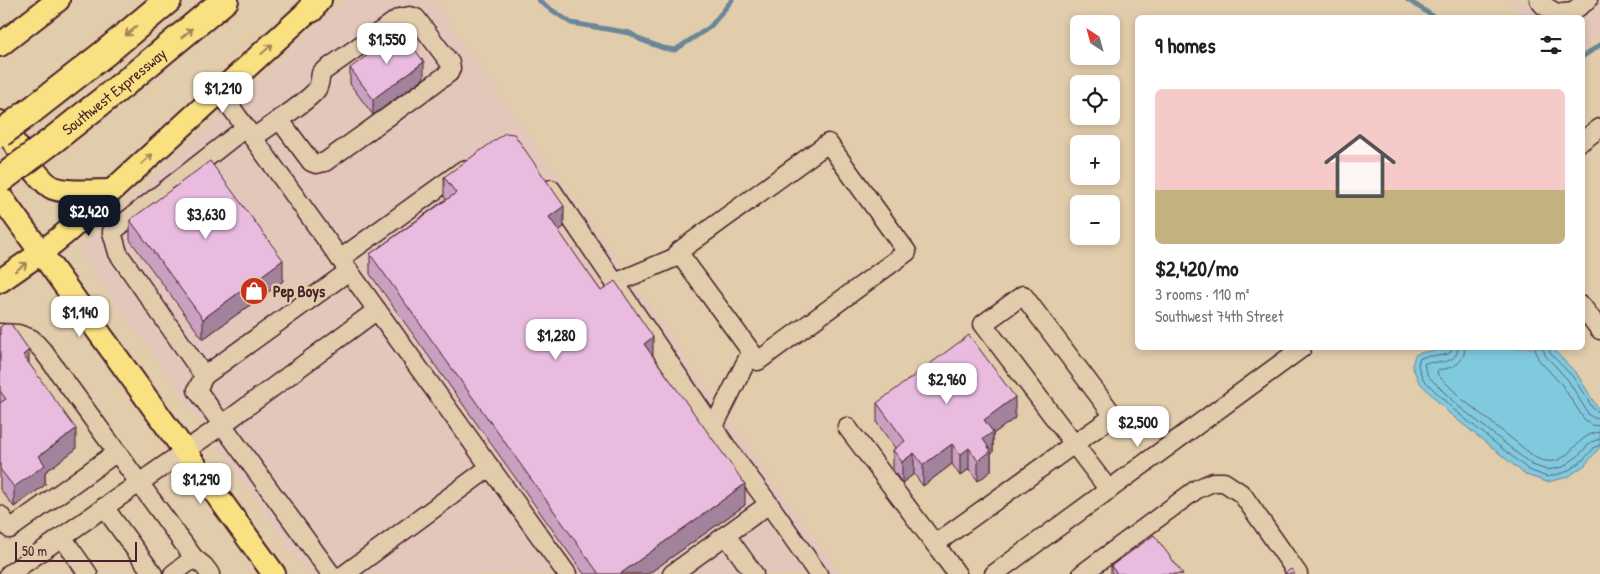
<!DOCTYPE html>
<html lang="en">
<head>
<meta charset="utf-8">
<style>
  body { margin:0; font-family:"Patrick Hand",sans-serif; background:#f6f6f6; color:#202124; height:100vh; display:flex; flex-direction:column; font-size:19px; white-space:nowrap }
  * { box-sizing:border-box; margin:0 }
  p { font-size:16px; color:#757577 }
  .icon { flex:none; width:28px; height:28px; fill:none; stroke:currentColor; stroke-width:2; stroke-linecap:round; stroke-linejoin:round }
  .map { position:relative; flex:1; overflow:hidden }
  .details { position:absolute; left:1135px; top:15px; width:450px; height:335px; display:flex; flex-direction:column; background:#fff; border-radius:8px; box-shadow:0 2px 8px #0003 }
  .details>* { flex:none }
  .needle { width:32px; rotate:324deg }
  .fabs { position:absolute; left:1070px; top:15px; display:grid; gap:10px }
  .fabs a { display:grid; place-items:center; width:50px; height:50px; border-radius:8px; background:#fff; box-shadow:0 2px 8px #0003; font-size:25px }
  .scale { position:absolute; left:15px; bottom:12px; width:122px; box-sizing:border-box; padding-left:5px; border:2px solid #4a1f2b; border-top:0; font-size:14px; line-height:18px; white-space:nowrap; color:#4a1f2b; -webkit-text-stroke:4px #e1ccab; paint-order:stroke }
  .price { position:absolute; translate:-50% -42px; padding:0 11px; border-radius:10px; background:#fff; color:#222; font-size:16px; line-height:32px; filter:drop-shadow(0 1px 2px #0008) }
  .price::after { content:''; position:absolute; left:50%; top:30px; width:15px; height:11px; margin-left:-8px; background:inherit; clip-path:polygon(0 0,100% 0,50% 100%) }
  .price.on { background:#111827; color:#fff }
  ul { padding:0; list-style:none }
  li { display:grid; align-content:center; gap:10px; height:265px; padding:0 20px }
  li span { display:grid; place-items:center; height:155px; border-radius:8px; color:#555 }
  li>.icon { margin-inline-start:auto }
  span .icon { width:90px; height:90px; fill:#fffc; stroke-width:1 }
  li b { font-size:21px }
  h2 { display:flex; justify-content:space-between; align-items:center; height:60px; padding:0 20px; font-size:21px }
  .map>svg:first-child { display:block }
  .built { fill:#e3c7bb }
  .water { fill:#7fcadf; stroke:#6a8697 }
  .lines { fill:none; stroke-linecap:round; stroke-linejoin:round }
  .shore { stroke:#5f6373; stroke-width:1 }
  .stream { stroke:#6a8697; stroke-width:5 }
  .minor-casing { stroke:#4a1f2b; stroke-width:21 }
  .major-casing { stroke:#4a1f2b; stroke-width:26 }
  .highway-casing { stroke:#4a1f2b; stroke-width:30 }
  .minor { stroke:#e1ccab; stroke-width:18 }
  .major { stroke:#f9e181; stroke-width:22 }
  .highway { stroke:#f9e181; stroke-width:26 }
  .highway-bridge-casing { stroke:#4a1f2b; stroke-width:30; stroke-linecap:butt }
  .highway-bridge { stroke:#f9e181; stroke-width:26 }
  .wall { fill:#c8a1c0; stroke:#4a1f2b }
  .shaded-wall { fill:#a2839c; stroke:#4a1f2b }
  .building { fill:#e8bbdf; stroke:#4a1f2b }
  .oneway { stroke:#a28056 }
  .labels { text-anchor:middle; stroke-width:5; stroke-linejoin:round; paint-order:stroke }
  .street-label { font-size:16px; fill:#4a1f2b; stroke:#e1ccab }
  .poi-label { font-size:16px; font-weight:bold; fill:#4a1f2b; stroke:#e1ccab; text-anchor:start }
</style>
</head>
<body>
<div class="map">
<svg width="1600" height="574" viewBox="0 0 1600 574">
  <rect width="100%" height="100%" fill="#e1ccab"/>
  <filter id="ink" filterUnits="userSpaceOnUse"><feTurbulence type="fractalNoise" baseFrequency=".02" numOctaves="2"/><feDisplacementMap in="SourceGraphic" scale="10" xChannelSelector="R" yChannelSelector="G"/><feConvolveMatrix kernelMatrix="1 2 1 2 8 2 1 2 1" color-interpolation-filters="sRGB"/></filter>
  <g filter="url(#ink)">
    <g class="built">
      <path d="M 344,0 L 433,0 L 840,574 L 308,574 L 78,249 Z"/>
      <path d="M 1510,0 L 1600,0 L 1600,35 L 1583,48 L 1582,18 L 1523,17 Z"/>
    </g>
    <path class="water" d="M 1455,348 L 1552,348 L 1577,374 L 1600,412 L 1600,447 L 1585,465 L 1568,477 L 1547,482 L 1526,475 L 1449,413 L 1419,382 L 1412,366 L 1415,355 C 1427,349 1441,352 1455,348 Z"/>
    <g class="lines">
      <g class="shore">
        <path d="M 1451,348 L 1451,352 C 1441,359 1429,353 1419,359 L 1418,366 L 1423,379 L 1453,409 L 1529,470 L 1547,477 L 1566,472 L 1582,461 L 1595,447 L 1600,445"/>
        <path d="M 1458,348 C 1456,366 1438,361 1425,363 L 1424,365 L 1428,376 L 1457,405 L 1532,465 L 1547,470 L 1563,467 L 1578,456 L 1591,442 L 1600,439"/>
        <path d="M 1465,348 C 1464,364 1453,368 1438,370 L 1437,374 L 1462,399 L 1536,458 C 1570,473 1573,433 1600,432"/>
        <path d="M 1535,348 L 1538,359 L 1562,385 L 1584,419 L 1592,425 L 1600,426"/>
        <path d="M 1543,348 L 1545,355 L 1568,380 L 1589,415 L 1594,418 L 1600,419"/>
        <path d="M 1549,348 L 1550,353 L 1573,377 L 1594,410 L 1600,412"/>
      </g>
      <g class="stream">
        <path d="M 539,0 L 543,4 L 571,23 L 630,33 L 641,40 L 663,48 L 675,50 L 710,27 L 732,0"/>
        <path d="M 1408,0 L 1436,18"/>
        <path d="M 1582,57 L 1600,45"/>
      </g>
      <defs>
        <g id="minor">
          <path d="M 1539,0 L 1543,5 L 1556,13 L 1573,11 L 1588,0"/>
          <path d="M 220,92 L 567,574"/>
          <path d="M 245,128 L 112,232 L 118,253 L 204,376 L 197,390 L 331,574"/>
          <path d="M 253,138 C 267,128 310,100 317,89 C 320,84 320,78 321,73 L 399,18 L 410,16 L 416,18 L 450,63 L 451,68 L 449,73 L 325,162 L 316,164 L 311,162 L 279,119"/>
          <path d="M 1582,141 L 1600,128"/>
          <path d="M 828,143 L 907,252 L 758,361 L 678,252 Z"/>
          <path d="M 551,189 L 728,449 L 769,504"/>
          <path d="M 340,259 L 463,170"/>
          <path d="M 615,283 L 681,255"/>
          <path d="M 1023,295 L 1114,416 L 1074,444 L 983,324 Z"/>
          <path d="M 1582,306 L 1600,330"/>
          <path d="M 0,333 L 18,334 L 32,339 L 43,351 L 194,558 L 204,566 L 210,574"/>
          <path d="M 204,376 L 349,271"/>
          <path d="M 847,427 L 935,544"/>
          <path d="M 713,428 L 751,352"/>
          <path d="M 104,507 L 153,574"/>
          <path d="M 0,515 L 10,529 L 117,452"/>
          <path d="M 726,535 L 769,504 L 818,574"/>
          <path d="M 62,537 L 88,574"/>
          <path d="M 9,574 L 222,425 L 377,310"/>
          <path d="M 173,574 L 194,558"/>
          <path d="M 345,574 L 490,467"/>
          <path d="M 672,574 L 726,535 L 754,574"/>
          <path d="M 957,574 L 935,544 L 1074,444 L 1109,490"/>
          <path d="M 994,574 L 1302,348"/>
          <path d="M 1082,574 L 1197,489 L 1213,482 L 1224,482 L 1242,494 L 1298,574"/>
        </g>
        <g id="major">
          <path d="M 0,45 L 58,0"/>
          <path d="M 0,122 C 10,136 39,182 53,188 C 70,194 93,191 110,191"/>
          <path d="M 0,196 L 274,574"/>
          <path d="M 0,281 L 42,252 L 68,231 L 320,0"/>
        </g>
        <g id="highway">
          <path d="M 311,9 L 316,0"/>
          <path d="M 32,110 L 105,53 L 168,0"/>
          <path id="s1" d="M 53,140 L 125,83 L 225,0"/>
        </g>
      </defs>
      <use href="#minor" class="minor-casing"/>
      <use href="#major" class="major-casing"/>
      <use href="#highway" class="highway-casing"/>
      <use href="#minor" class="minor"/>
      <use href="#major" class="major"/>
      <use href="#highway" class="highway"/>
      <defs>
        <g id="highway-bridge">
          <path d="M 0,134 L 32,110"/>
          <path d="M 0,180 L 53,140"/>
        </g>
      </defs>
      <use href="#highway-bridge" class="highway-bridge-casing"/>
      <use href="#highway-bridge" class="highway-bridge"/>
    </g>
    <g class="wall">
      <path d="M 350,68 L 424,78 L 373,115 L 350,84 Z"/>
      <path d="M 444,177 L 564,227 L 558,231 L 601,291 L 745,505 L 648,574 L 584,574 L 370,274 L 370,254 L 446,199 L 444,197 Z"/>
      <path d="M 130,220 L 283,281 L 203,339 L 130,240 Z"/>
      <path d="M 0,327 L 29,364 L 76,449 L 45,472 L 45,485 L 14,507 L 0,489 Z"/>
      <path d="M 877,403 L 1015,418 L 993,434 L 993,452 L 991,453 L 991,471 L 978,481 L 969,469 L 960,476 L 952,464 L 923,486 L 914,474 L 902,483 L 893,470 L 893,450 L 895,448 L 877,423 Z"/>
      <path d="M 1111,566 L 1183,574 L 1111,574 Z"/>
    </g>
    <g class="shaded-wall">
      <path d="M 424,62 L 424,78 L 373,115 L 373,99 Z"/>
      <path d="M 564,206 L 564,227 L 549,238 L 549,217 Z"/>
      <path d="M 283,260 L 283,281 L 203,339 L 203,319 Z"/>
      <path d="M 653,337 L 653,358 L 644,344 Z"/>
      <path d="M 29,350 L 29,370 L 23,355 Z"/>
      <path d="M 1015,397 L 1015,418 L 993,434 L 993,452 L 991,453 L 991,471 L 978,481 L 978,461 L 983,439 L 984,420 Z"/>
      <path d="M 76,429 L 76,449 L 45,472 L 45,485 L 14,507 L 14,487 L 39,456 Z"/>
      <path d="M 952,444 L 952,464 L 923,486 L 923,465 Z"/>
      <path d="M 969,448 L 969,469 L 960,476 L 960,455 Z"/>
      <path d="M 914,453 L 914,474 L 902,483 L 902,462 Z"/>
      <path d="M 745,484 L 745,505 L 648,574 L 620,574 Z"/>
    </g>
    <g class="building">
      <path d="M 401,31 L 424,62 L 373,99 L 350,68 Z"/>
      <path d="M 505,133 L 514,134 L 564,206 L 549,217 L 601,291 L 615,281 L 653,337 L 644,344 L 745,484 L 620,574 L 599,574 L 370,254 L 456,193 L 444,177 Z"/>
      <path d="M 210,161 L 283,260 L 203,319 L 130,220 Z"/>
      <path d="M 4,324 L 11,324 L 29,350 L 23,355 L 76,429 L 39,456 L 45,465 L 14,487 L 0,469 L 0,403 L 6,399 L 0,391 L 0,327 Z"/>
      <path d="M 969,335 L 1015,397 L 984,420 L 993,432 L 983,439 L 991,451 L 978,461 L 969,448 L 960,455 L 952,444 L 923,465 L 914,453 L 902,462 L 893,450 L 905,441 L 877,403 Z"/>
      <path d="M 1154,535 L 1183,574 L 1117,574 L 1111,566 Z"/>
      <path d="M 1291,569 L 1295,574 L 1284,574 Z"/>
    </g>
    <defs><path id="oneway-shaft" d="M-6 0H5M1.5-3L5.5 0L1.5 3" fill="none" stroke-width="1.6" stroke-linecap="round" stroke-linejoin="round" transform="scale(1.25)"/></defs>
    <g class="oneway">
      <use href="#oneway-shaft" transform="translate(131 31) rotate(140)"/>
      <use href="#oneway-shaft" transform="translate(187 33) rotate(-39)"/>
      <use href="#oneway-shaft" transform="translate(267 49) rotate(-42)"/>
      <use href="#oneway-shaft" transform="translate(147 159) rotate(-42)"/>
      <use href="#oneway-shaft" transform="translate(21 267) rotate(-36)"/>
    </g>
  </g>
  <defs>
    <symbol id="shop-disc" viewBox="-11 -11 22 22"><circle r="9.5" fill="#c8321e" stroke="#e1ccab"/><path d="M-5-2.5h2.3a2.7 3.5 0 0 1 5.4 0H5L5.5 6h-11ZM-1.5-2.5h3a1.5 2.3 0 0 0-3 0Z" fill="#fff"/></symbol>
  </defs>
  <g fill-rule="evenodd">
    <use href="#shop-disc" x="238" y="275" width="32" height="32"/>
  </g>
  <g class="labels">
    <g class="street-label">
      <text dy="6" stroke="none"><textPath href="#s1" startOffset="78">Southwest Expressway</textPath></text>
    </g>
    <g class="poi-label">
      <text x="273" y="297">Pep Boys</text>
    </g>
  </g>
</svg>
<div class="fabs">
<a><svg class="needle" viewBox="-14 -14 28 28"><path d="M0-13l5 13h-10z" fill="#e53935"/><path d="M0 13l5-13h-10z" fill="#757577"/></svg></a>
<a><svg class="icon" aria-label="locate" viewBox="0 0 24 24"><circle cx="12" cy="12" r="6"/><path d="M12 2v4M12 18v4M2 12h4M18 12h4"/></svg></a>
<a>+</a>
<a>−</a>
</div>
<div class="scale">50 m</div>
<b class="price" style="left:387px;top:65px">$1,550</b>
<b class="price" style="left:223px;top:114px">$1,210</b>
<b class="price on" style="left:89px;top:237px">$2,420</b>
<b class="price" style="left:206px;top:240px">$3,630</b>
<b class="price" style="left:80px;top:338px">$1,140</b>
<b class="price" style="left:556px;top:361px">$1,280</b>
<b class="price" style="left:947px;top:405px">$2,960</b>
<b class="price" style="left:1138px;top:448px">$2,500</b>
<b class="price" style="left:201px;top:505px">$1,290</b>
<section class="details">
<h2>9 homes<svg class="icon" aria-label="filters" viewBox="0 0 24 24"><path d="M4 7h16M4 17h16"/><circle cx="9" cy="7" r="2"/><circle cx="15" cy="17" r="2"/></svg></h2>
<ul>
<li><span style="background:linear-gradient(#f6c9c9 65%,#c2b280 0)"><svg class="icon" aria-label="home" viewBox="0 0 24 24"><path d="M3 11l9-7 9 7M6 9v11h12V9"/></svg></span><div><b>$2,420/mo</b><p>3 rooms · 110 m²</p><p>Southwest 74th Street</p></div></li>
</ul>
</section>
</div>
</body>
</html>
